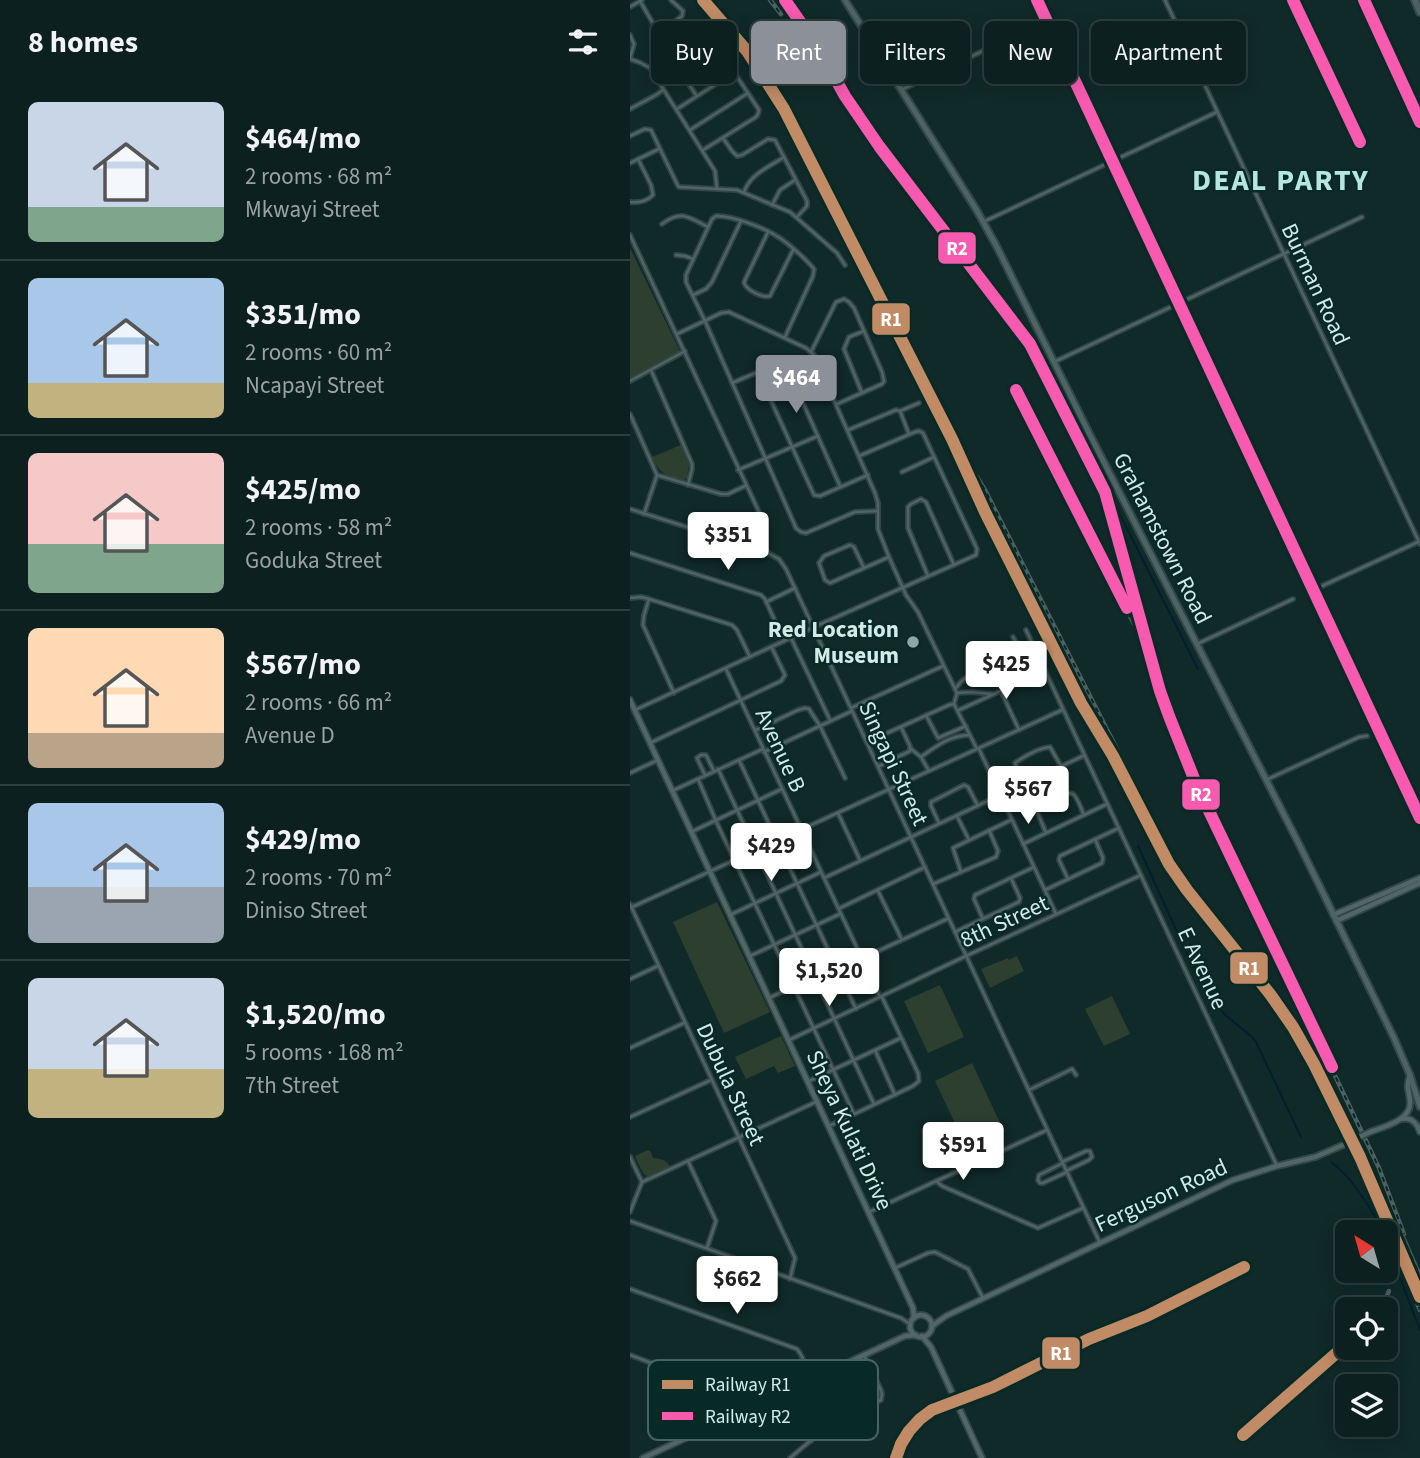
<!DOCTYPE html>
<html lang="en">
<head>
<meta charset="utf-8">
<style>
  body { margin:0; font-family:"Source Sans 3",sans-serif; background:#152828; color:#f1f3f6; height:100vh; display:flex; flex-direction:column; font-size:26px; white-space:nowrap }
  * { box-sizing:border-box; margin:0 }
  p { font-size:23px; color:#9aa3a4 }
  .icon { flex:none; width:38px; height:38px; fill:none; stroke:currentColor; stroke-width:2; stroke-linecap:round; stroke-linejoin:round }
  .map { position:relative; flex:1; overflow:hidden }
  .panel { display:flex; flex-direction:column; background:#0c201f; width:630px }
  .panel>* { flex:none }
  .hud { position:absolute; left:21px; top:21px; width:663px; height:63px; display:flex; gap:14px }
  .needle { width:46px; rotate:323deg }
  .fabs { position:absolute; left:705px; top:1220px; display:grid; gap:14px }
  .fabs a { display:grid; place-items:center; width:63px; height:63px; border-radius:10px; background:#0c201f; box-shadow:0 4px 18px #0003,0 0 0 2px #2c3e3d; font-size:35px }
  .price { position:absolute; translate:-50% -60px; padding:0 16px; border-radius:7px; background:#fff; color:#222; font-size:23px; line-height:46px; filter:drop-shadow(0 2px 4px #0008) }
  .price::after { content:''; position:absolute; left:50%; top:42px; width:21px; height:16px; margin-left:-10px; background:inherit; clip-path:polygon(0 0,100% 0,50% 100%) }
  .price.on { background:#8c9099; color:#fff }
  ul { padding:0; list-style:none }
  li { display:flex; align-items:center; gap:21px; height:175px; padding:0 28px }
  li+li { border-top:2px solid #2c3e3d }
  li span { display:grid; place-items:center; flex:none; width:196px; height:140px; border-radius:10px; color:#555 }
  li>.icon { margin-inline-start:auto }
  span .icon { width:84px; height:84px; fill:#fffc; stroke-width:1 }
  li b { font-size:30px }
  h2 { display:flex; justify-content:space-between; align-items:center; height:84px; padding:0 28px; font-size:30px }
  .tag { padding:0 24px; border-radius:10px; background:#0c201f; box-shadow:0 4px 18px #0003,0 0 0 2px #2c3e3d; font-size:24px; line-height:63px }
  .tag.on { background:#8c9099; color:#fff }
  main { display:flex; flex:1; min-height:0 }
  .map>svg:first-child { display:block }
  .green { fill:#2d402f }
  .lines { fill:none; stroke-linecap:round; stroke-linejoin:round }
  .stream { stroke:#01202e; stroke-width:2 }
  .street-casing { stroke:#324746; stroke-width:6 }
  .secondary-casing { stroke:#324746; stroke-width:8 }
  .primary-casing { stroke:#324746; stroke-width:9 }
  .highway-casing { stroke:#324746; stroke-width:10 }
  .street { stroke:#516465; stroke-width:2.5 }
  .secondary { stroke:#506667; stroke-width:4.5 }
  .primary { stroke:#4c6465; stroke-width:5 }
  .highway { stroke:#4c6162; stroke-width:6 }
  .rail-casing { stroke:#4c605f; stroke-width:4.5 }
  .rail { stroke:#082a27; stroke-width:2; stroke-dasharray:5; stroke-linecap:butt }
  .secondary-bridge-casing { stroke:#324746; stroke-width:8; stroke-linecap:butt }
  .secondary-bridge { stroke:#506667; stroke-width:4.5 }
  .rail-1-casing { stroke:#082a27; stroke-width:18 }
  .rail-2-casing { stroke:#082a27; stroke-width:18 }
  .rail-1 { stroke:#c18c65; stroke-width:12 }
  .rail-2 { stroke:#f75aaf; stroke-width:12 }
  .poi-dot { fill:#8fa7a4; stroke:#082a27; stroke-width:2.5 }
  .labels { text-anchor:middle; stroke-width:5; stroke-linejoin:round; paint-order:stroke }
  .street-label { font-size:23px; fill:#d3eae7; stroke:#082a27 }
  .poi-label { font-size:23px; font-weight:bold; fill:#d3eae7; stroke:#082a27; text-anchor:end }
  .district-label { font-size:30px; font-weight:bold; letter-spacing:2px; fill:#b7e5e0; stroke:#082a27 }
  .key { fill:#082a27; stroke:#456461; stroke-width:2 }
  .key-label { font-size:19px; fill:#d3eae7 }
  .line-badge { stroke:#082a27; stroke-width:2.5 }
  .badge-label { font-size:19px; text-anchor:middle; font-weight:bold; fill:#fff }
</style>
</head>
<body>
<main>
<section class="panel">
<h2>8 homes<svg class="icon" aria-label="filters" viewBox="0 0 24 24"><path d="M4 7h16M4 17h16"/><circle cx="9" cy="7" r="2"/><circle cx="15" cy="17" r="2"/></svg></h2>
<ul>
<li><span style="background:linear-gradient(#c9d6e8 75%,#7fa58c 0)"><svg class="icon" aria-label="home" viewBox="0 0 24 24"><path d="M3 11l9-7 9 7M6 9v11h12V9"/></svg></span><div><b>$464/mo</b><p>2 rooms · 68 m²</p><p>Mkwayi Street</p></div></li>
<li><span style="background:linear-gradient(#a9c7e8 75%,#c2b280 0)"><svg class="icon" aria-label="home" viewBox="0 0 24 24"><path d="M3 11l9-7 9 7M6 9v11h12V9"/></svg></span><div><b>$351/mo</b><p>2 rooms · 60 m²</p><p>Ncapayi Street</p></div></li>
<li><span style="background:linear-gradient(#f6c9c9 65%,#7fa58c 0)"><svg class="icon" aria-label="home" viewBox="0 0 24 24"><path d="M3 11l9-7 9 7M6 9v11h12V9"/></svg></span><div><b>$425/mo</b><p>2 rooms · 58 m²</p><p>Goduka Street</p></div></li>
<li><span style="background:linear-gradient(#ffd9b3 75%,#b9a48a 0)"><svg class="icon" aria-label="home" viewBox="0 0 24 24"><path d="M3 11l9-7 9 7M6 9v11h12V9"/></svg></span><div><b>$567/mo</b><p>2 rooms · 66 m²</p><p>Avenue D</p></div></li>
<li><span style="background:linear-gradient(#a9c7e8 60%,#9aa5b1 0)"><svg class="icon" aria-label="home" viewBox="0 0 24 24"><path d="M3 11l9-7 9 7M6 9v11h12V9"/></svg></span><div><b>$429/mo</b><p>2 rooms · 70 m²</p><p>Diniso Street</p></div></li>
<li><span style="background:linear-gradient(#c9d6e8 65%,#c2b280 0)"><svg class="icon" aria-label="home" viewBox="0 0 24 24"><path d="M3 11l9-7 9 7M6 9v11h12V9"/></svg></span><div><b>$1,520/mo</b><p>5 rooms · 168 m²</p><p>7th Street</p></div></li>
</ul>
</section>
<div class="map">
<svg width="790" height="1458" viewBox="0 0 790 1458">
  <rect width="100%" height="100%" fill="#102a29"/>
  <g class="green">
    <path d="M 0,248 L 50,351 L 0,378 Z"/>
    <path d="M 51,445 L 59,464 L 57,478 L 54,480 C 36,476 30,474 22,457 Z"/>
    <path d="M 87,902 L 140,1012 L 94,1033 L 43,922 Z"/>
    <path d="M 387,956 L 394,971 L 360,988 L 351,969 L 378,958 L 379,960 Z"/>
    <path d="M 310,985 L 334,1037 L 298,1053 L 274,1001 Z"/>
    <path d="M 482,996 L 500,1034 L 474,1046 L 455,1009 Z"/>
    <path d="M 151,1036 L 165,1066 L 148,1073 L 144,1066 L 116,1079 L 105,1057 Z"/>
    <path d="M 342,1063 L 370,1123 L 333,1140 L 305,1081 Z"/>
    <path d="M 18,1150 L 21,1152 L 23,1158 C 31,1159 36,1159 40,1167 L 17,1177 L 13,1173 L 5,1157 L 7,1155 Z"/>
  </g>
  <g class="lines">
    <g class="stream">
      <path d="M 487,515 L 490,515 L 568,669"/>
      <path d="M 508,846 L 562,965 L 594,1014 L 622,1037 L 626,1042 L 671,1137"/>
      <path d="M 701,1162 C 721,1176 736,1202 749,1223"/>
      <path d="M 766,1267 L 790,1330"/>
    </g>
    <defs>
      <g id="street">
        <path d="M 535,0 L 790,544"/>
        <path d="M 10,1 L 24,25 L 31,30 L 35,29 L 52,16 L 53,11 L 41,0"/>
        <path d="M 0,7 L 12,0"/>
        <path d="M 0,35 L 4,44 L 0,58"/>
        <path d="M 0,59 L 11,63 L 20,68 L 85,171 L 87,189"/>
        <path d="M 20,68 L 69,37 L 78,38 C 98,61 70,61 57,76 L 58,83 L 66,95"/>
        <path d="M 271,90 L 359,48"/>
        <path d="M 0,109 L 26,95 L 33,90"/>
        <path d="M 47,109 L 97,77 L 104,75 L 108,78 L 129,110 L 128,114 L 126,117 L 73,150"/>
        <path d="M 60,130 L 118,93"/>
        <path d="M 0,136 L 15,129 L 21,130 L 47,184 L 49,187 L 107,190 L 160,212 L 207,253 L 215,265"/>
        <path d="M 93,138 L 102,151 L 107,156 L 112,155 L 138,139 L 145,140 L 177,201 L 177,206 L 167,217"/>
        <path d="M 0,163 L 29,149"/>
        <path d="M 114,192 C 120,174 139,167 154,157"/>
        <path d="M 0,202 C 8,203 17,201 23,195 L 21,185 L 8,159"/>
        <path d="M 142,205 L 150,190 L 165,180"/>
        <path d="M 353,222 L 587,112"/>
        <path d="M 32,224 C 51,209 60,218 78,227"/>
        <path d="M 138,232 L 115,280 L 114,283 C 118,291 132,298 140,296 L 163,250"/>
        <path d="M 0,235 L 129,512 L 133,531 L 128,550"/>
        <path d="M 46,255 L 55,256 L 63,259"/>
        <path d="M 63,295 L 76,289 L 82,282 L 111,221"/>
        <path d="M 47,334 L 91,313 L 99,312 L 176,348 L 184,355 L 245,493 L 248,503 L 248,529 L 259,557 L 276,595 L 288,612 L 327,693 L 324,704"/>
        <path d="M 155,337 L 183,276 L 184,269 C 176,259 156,241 145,235 C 132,227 100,215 86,216 L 82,219 L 56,275 L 56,282 L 75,321 L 166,528 L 171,532 L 176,533 L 225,512 L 247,511"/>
        <path d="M 181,352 L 206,302 L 214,299 L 219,302 L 224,308 L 252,372 L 254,381 L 252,384 L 207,404"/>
        <path d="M 424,362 L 732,217"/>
        <path d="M 21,370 L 62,464 L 62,469 L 58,485"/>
        <path d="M 128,372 L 184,495 L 190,496 L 238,475"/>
        <path d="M 0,381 L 55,351"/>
        <path d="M 102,383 L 142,366 L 154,371 L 161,376 L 210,486"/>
        <path d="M 232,393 L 214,349 L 219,337 L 234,331"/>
        <path d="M 270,411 L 289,403"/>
        <path d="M 0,414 L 27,475 L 14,514"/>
        <path d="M 218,430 L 266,410 L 270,411 L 279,434"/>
        <path d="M 108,470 L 188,436"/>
        <path d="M 272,472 L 304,457"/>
        <path d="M 27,475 L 91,494 L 98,494 L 115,486"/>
        <path d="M 0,509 L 136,552 L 149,559 L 156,569 L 470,1243"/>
        <path d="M 0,553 L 131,595 L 135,599 L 154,641"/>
        <path d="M 234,568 L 224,547 L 220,545 L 194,556 L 189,563 L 195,580 L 200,583 L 259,557"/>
        <path d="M 298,576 L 278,528 L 278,507 L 281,504 L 291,499 L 296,502 L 324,565"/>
        <path d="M 692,586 L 788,542"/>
        <path d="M 0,598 L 11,597 L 19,599 L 102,625 L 107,630 L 120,657"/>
        <path d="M 19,599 L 14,615 L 13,625 L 44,693"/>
        <path d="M 136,602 L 165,588"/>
        <path d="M 396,630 L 647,1166"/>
        <path d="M 161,638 L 200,720"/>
        <path d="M 386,642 L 394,654 L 402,663"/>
        <path d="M 567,644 L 663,599"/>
        <path d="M 96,669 L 250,997"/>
        <path d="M 404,675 L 402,663 L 405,655"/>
        <path d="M 392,679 L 402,665"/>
        <path d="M 325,689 C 328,686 330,682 333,680 C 349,666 374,662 386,642 L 383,637"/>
        <path d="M 371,691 L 389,730"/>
        <path d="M 327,693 L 342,692 L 362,694"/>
        <path d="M 324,704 L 347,749"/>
        <path d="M 221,708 L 313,666"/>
        <path d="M 5,710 L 184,627 L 346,555 L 347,549 L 293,433 L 289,431 L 285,432 L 229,456"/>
        <path d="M 329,710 L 414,671"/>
        <path d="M 296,715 L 308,738 L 336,726"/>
        <path d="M 126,730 L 168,710 L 175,708 L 179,709 L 190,726 L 215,778"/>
        <path d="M 20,743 L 151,681 L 155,675 L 142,648"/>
        <path d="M 239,744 L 255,734 L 319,705 L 324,704"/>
        <path d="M 280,748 L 291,757 L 299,771"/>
        <path d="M 349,749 L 426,914"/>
        <path d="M 134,752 L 222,711"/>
        <path d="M 291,757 C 306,746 321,735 340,735"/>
        <path d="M 109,760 L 226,1009"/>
        <path d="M 249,766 L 280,751 L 280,746 L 271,727"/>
        <path d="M 88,769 L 244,1104"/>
        <path d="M 0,773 L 28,760"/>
        <path d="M 75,775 L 67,758 L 71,755 L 76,755 L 84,771"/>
        <path d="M 413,777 L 423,799"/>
        <path d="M 68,779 L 86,821 L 224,1114"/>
        <path d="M 636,780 L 729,737 L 737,736"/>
        <path d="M 393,784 L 385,763 C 395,756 409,748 420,747 L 431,766"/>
        <path d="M 44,790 L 133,749"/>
        <path d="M 208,813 L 230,860"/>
        <path d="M 327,816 L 338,838"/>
        <path d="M 309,823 L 301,806 L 301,802 L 334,785 L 338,787 L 348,806"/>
        <path d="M 63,831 L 152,789"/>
        <path d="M 416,833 L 406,809 C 412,804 436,790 443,794 C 448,798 451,809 454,815"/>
        <path d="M 393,844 L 477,804"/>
        <path d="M 331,872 L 323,848 L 381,820"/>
        <path d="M 194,878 L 453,756"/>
        <path d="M 438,879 L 429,860 L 430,856 L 489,828"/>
        <path d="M 303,884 L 366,857 L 368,851 L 359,830"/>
        <path d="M 415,890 L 472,863 L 473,858 L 465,839"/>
        <path d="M 248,891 L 271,938"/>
        <path d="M 0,904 L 165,1258 L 160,1279"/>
        <path d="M 0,908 L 432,710"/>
        <path d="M 210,908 L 295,867"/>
        <path d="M 100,915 L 191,872"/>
        <path d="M 353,919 L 344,899 L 345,895 L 404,867"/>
        <path d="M 325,932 L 389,902 L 390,898 L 381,878"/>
        <path d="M 120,956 L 210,914"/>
        <path d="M 231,959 L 317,919"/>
        <path d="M 0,979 L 28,966"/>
        <path d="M 139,998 L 230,955"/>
        <path d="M 159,1040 L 336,956 L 511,875"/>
        <path d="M 0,1048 L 54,1023"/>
        <path d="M 245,1050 L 265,1095"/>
        <path d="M 179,1081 L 271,1038"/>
        <path d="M 399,1090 L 442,1069 L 446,1075"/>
        <path d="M 0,1117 L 81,1080"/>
        <path d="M 199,1126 L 283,1086 L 289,1081 L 288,1073 L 252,997"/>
        <path d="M 0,1157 L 12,1182 L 0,1212"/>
        <path d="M 58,1161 L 86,1221 L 77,1248"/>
        <path d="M 432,1162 L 456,1151 L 460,1151 L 462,1157 L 459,1160 L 436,1171"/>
        <path d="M 433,1163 L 409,1175 L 408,1180 L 410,1183 L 413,1183 L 437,1172"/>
        <path d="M 306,1181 L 312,1186 L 408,1228 L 453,1208"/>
        <path d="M 12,1182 L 188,1101"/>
        <path d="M 239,1212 L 417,1130"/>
        <path d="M 0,1221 L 271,1318 L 281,1325"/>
        <path d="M 265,1268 L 298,1253 L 305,1252 L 338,1269 L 353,1298"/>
        <path d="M 0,1289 L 167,1349 L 170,1353 L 183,1379"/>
        <path d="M 0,1355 L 85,1387 L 90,1392 L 101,1417"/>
        <path d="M 172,1430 L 181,1441"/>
        <path d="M 160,1458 L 199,1425 L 251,1400 L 252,1394 L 251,1390 L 234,1355"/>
      </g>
      <g id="secondary">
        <path d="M 0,700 L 283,1308 L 284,1318"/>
        <path d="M 703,915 L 790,878"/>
        <path d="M 706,921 L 790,883"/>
        <path d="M 772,1119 C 781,1117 787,1123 790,1132"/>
        <path d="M 740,1132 C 753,1127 781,1120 780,1103 C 780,1090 775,1090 780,1075"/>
        <circle cx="291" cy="1326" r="11"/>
        <path d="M 302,1326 L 316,1316 L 603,1180 L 647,1166 L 685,1157 L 713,1145"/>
        <path d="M 292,1336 L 301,1347 L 352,1458"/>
        <path d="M 13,1458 L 275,1336 L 286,1335"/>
      </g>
      <path id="primary" d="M 215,0 L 346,209 L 367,247 L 459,433 L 670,846 L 764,1038 L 780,1075 L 790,1107"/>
      <path id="highway" d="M 785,0 L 790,12"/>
    </defs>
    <use href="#street" class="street-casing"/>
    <use href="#secondary" class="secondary-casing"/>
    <use href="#primary" class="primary-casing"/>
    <use href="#highway" class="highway-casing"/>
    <use href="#street" class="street"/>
    <use href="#secondary" class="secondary"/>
    <use href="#primary" class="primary"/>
    <use href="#highway" class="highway"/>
    <defs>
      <g id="rail">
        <path d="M 140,0 L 151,14"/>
        <path d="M 155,0 L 187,46 L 215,96 L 249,146 L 396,337 L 465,471 L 475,492 L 530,691 L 539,716 L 567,786 L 749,1168 L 774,1234"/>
        <path d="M 407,0 L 790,818"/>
        <path d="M 663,0 L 730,142"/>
        <path d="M 734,0 L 790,122"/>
        <path d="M 386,390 L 504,624"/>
        <path d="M 305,406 L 329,447"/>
        <path d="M 331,451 L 355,490 L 544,861 C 563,892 587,919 610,947 C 639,985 667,1022 690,1063"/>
        <path d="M 769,1228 L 790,1276"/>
        <path d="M 769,1261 L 790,1310"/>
        <path d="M 751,1309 L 759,1291"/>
        <path d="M 622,1428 L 654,1404 L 718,1345"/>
        <path d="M 266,1458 L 271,1444 L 279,1431 L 290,1419 L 302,1410 L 363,1387 L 459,1339 L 517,1316 L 614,1267"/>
      </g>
    </defs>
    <use href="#rail" class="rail-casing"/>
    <use href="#rail" class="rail"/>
    <defs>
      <path id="secondary-bridge" d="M 713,1145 L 740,1132"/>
    </defs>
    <use href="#secondary-bridge" class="secondary-bridge-casing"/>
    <use href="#secondary-bridge" class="secondary-bridge"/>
    <defs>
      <g id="rail-1">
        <path d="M 73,0 L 117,51 L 154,109 L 322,439 L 355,512 L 451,703 L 483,756 L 539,864 L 557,890 L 640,994 L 663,1027 L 684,1064 L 730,1157 L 790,1297"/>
        <path d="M 613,1435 L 718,1343"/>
        <path d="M 266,1458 L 271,1444 L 279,1431 L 290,1419 L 302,1410 L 363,1387 L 459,1339 L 517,1316 L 614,1267"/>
      </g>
      <g id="rail-2">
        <path d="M 155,0 L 187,46 L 215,96 L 249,146 L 400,344 L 475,492 L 530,691 L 539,716 L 567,786 L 702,1067"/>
        <path d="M 407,0 L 790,818"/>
        <path d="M 663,0 L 730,142"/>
        <path d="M 734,0 L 790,122"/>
        <path d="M 386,390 L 497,608"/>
      </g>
    </defs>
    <use href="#rail-1" class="rail-1-casing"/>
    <use href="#rail-2" class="rail-2-casing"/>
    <use href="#rail-1" class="rail-1"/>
    <use href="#rail-2" class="rail-2"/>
  </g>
  <circle class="poi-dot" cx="283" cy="642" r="7"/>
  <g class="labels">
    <g class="street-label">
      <text transform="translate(686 284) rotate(65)" y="8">Burman Road</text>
      <text transform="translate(533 538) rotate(63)" y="8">Grahamstown Road</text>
      <text transform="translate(151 750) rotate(65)" y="8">Avenue B</text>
      <text transform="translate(264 763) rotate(65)" y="8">Singapi Street</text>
      <text transform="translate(374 921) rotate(-25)" y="8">8th Street</text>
      <text transform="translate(573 968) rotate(65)" y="8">E Avenue</text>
      <text transform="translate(101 1084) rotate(65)" y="8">Dubula Street</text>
      <text transform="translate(220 1130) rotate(65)" y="8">Sheya Kulati Drive</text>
      <text transform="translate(531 1195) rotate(-25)" y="8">Ferguson Road</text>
    </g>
    <g class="poi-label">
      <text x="269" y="637">Red Location<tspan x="269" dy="26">Museum</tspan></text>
    </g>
    <g class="district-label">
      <text x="651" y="190">DEAL PARTY</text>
    </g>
  </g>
  <rect x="18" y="1360" width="230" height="80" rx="10" class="key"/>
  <rect x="32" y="1380" width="31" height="9" fill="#c18c65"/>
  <rect x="32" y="1412" width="31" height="8" fill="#f75aaf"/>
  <g class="key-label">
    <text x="75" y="1391">Railway R1</text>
    <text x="75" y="1423">Railway R2</text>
  </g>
  <g class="line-badge">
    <rect x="307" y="231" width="40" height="34" rx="7" fill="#f75aaf"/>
    <rect x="241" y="302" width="40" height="34" rx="7" fill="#c18c65"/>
    <rect x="551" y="778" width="40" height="33" rx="7" fill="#f75aaf"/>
    <rect x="599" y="951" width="40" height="34" rx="7" fill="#c18c65"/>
    <rect x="411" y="1336" width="40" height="34" rx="7" fill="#c18c65"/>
  </g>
  <g class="badge-label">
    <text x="327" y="255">R2</text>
    <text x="261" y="326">R1</text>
    <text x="571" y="801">R2</text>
    <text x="619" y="975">R1</text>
    <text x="431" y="1360">R1</text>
  </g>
</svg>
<div class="fabs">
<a><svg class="needle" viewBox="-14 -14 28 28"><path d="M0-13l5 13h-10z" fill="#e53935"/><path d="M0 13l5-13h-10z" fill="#9aa3a4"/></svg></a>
<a><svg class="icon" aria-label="locate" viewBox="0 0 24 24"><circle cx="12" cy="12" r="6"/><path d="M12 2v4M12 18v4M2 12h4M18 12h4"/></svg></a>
<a><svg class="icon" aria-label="layers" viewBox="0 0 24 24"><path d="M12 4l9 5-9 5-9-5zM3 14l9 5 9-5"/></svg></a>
</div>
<b class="price on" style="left:166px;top:415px">$464</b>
<b class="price" style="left:98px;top:572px">$351</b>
<b class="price" style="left:376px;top:701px">$425</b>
<b class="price" style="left:398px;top:826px">$567</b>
<b class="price" style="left:141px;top:883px">$429</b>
<b class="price" style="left:199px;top:1008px">$1,520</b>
<b class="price" style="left:333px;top:1182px">$591</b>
<b class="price" style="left:107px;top:1316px">$662</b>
<div class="hud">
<a class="tag">Buy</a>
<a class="tag on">Rent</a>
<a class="tag">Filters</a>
<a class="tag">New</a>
<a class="tag">Apartment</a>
</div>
</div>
</main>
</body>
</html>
